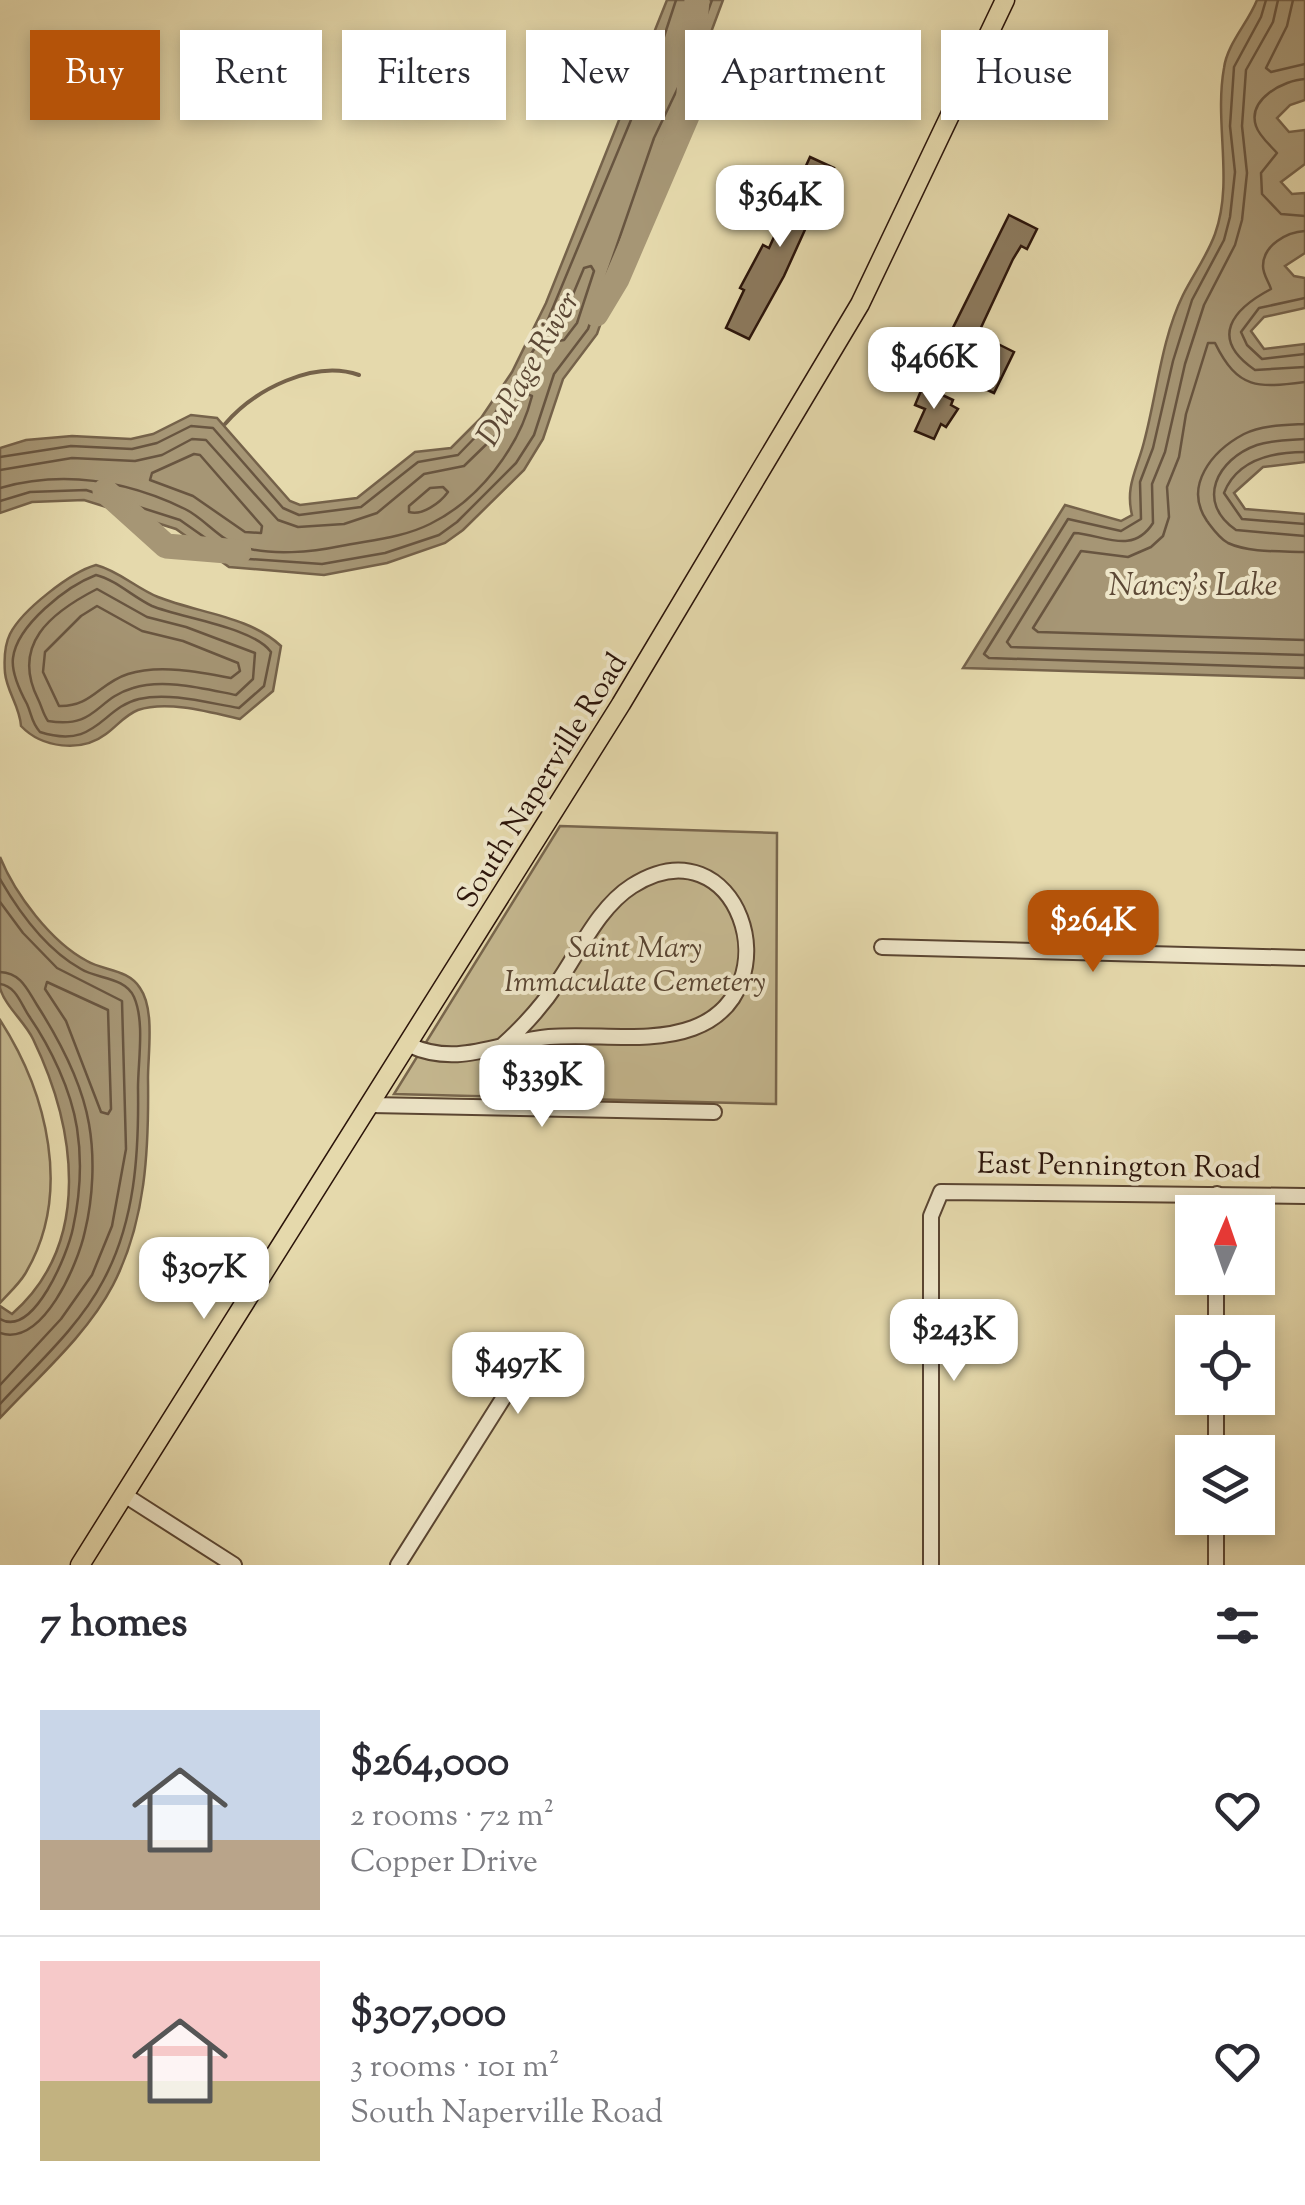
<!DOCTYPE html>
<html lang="en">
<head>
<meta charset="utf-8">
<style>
  body { margin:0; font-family:"Sorts Mill Goudy",serif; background:#f2f2f3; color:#2b2b33; height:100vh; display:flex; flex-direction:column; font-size:38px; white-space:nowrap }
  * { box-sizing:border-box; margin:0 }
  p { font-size:32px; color:#7c7c81 }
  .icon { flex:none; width:55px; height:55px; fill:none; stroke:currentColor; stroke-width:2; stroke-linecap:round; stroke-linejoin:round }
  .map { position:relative; height:1565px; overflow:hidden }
  .details { display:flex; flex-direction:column; background:#fff; flex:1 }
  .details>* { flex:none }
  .top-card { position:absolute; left:30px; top:30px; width:1245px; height:90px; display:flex; gap:20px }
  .needle { width:65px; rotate:2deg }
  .controls { position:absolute; left:1175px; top:1195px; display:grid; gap:20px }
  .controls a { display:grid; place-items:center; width:100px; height:100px; border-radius:0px; background:#fff; box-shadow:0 5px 15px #0003; font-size:50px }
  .price { position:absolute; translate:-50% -85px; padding:0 22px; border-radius:20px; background:#fff; color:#222; font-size:32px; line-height:65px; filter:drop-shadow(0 2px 5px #0008) }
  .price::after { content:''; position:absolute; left:50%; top:60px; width:30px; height:22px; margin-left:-15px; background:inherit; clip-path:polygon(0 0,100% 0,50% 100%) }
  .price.selected { background:#b45309; color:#fff }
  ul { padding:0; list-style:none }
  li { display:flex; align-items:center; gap:30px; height:250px; padding:0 40px }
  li+li { border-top:2px solid #e1e1e2 }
  li span { display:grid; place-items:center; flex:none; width:280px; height:200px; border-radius:0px; color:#555 }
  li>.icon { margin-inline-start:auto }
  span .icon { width:120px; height:120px; fill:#fffc; stroke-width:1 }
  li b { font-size:42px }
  h2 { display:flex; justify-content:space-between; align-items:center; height:120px; padding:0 40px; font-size:42px }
  .tag { padding:0 35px; border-radius:0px; background:#fff; box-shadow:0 5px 15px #0003; font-size:35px; line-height:90px }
  .tag.selected { background:#b45309; color:#fff }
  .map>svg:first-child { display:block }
  .green { fill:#c5b890; stroke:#78664d; stroke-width:2.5 }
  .water { fill:#a69675; stroke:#75624a; stroke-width:2.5 }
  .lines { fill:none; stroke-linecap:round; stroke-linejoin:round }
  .shore { stroke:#685540; stroke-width:2.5 }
  .stream { stroke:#75624a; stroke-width:4 }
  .river { stroke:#a69675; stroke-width:25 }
  .building { fill:#8c7a5e; stroke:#2b140a; stroke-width:2.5 }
  .minor-casing { stroke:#5a4532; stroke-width:18 }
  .major-casing { stroke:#2b140a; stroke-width:21 }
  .minor { stroke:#eee6c9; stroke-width:14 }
  .major { stroke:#e5d9ac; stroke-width:18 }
  .labels { text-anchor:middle; stroke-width:8; stroke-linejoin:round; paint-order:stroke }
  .street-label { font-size:30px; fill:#2b140a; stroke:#eee6c9 }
  .park-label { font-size:30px; font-style:italic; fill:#594532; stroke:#eee6c9 }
  .water-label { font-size:32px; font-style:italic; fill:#5c4835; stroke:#eee6c9 }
</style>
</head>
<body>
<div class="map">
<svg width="1305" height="1565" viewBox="0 0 1305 1565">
  <rect width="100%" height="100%" fill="#e5d9ac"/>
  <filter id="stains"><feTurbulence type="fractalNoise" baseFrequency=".002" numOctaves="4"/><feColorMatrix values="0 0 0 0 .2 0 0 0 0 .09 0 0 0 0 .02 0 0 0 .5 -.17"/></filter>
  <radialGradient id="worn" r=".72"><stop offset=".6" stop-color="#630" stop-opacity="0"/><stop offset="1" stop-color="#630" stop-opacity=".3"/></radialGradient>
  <g class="green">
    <path d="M 560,826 L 777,833 L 776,1104 L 394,1094 Z"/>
    <path d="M 0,1020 C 47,1093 73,1194 25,1274 C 19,1284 8,1294 0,1303 Z"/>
  </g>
  <g class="water">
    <path d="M 667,0 L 723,0 L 694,78 L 664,142 L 597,334 L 563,379 L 543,439 L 524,470 L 463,530 L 445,543 L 387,563 L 324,575 L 229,567 L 176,529 L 84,500 L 32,502 L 0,513 L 0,448 L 26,440 L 72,436 L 131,439 L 153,434 L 191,415 L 217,418 L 290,501 L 300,505 L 357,498 L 415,452 L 451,448 L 481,418 L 512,372 L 546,303 Z"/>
    <path d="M 1257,0 L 1305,0 L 1305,100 L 1290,105 L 1277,118 L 1289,132 L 1305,130 L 1305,164 L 1281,182 L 1292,194 L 1305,193 L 1305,253 L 1285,266 L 1294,276 L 1305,278 L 1305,308 L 1264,317 L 1251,331 L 1264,349 L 1305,344 L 1305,462 L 1263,467 L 1234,493 L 1245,509 L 1305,514 L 1305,678 L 963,668 L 1065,505 L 1121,521 L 1132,515 C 1125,486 1137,470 1144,442 C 1157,394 1161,340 1183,295 C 1193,275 1207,256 1215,234 C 1234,181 1214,123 1224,68 C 1227,44 1248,23 1257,0 Z"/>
    <path d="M 96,565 C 119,571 136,588 158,597 C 198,613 249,616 281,646 L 273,691 L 240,719 C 210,712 167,700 138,710 C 125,715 117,726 106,734 C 81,753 42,748 21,726 C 20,707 7,692 5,673 C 4,660 4,646 10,634 C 22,610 71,572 96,565 Z"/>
    <path d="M 0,857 C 15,894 51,942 87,961 C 104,971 128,969 140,988 C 155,1009 148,1053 148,1078 C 149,1149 146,1221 113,1285 C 87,1335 38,1377 0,1418 L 0,1306 L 12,1314 C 94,1242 75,1126 33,1039 C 25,1022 5,1006 0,988 C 0,979 0,966 0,957 C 0,924 0,890 0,857 Z"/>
  </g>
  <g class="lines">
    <g class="shore">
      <path d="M 1266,0 L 1261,17 L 1234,67 L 1230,126 L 1235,172 L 1230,217 L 1224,240 L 1192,300 L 1173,361 L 1153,448 L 1140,482 L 1141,519 L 1121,531 L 1068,519 L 984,654 L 989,658 L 1305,668"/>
      <path d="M 1278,0 L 1273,22 L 1246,70 L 1242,126 L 1247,173 L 1242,220 L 1235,245 L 1204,305 L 1185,364 L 1165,452 L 1152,484 L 1153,523 C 1132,556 1102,534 1074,533 L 1007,642 L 1011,647 L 1305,655"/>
      <path d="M 1293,0 L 1287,26 L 1266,68 L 1271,72 L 1305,64"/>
      <path d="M 1305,79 C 1284,80 1247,99 1256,126 C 1259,136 1270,145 1277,153 L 1261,173 L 1262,194 L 1281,214 L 1305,216"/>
      <path d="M 1305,231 C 1287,232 1263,245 1263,266 C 1263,275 1269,282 1271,289 C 1233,309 1208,338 1255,370 L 1305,367"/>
      <path d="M 591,266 L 594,271 L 577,323 L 564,340 L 558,341 L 556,335 L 584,268 Z"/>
      <path d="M 1305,298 L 1259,308 L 1241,332 L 1247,345 L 1262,359 L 1305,354"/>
      <path d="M 1305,382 C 1258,388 1238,390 1215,343 L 1208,343 L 1186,414 L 1179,457 L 1167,487 L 1169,517 L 1163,536 L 1151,547 L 1128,557 L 1081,551 L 1033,628 L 1038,632 L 1305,640"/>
      <path d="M 1305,424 C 1286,425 1262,425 1244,434 C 1212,451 1183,486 1207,521 C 1213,529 1219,538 1228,543 C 1249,553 1283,551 1305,552"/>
      <path d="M 1305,439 C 1289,440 1272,440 1257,445 C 1217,459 1195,502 1236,530 L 1305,536"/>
      <path d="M 1305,452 C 1273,452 1237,460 1224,493 L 1242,519 L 1305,524"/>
      <path d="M 194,454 L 200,455 L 262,526 L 261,533 L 245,532 L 193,496 L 150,480 L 152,473 Z"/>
      <path d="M 0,457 L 71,446 L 132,449 L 157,443 L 191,426 L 213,428 L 283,508 L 299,515 L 361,507 L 418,462 L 458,455 L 489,423 L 539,341 L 658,55 L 676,0"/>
      <path d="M 0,470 L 72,458 L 135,461 L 162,455 L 192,439 L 206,440 L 278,520 L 298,527 L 344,524 L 377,513 L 424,474 L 464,466 L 498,433 L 524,393 L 532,396 C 519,448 479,500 430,524 C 402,538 371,540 341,546 C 312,552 272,556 242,547 C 221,541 205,519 185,509 C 125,480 64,470 0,488"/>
      <path d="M 443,487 L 448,492 C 440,503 422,516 409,512 L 409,506 L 430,488 Z"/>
      <path d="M 0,501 L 30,492 L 86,490 L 180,520 L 234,558 L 322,564 L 385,553 L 439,535 L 457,522 L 516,463 L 534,435 L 554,374 L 588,329 L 654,138 L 685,73 L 712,0"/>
      <path d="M 96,575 C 116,580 133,597 152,606 C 181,618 253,627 271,652 L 264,686 L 239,708 C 208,703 170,692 139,699 C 101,708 97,750 40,732 C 31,722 32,715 27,704 C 20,691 11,673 13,658 C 17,625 67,586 96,575 Z"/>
      <path d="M 97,589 L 147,617 L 186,627 L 255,653 L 253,679 L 236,695 C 205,689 164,678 133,688 C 95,699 97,729 48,721 C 43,714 42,707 38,699 C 11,645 50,613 97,589 Z"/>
      <path d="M 97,606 L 142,631 L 183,641 L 238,663 L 240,671 L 231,678 C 200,672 159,664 128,674 C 99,683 92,707 59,706 L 43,672 L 45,652 L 81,616 Z"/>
      <path d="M 0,879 C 19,912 47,950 81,969 C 97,979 125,977 134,997 C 145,1022 138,1061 138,1088 C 139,1154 135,1222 103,1281 C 79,1327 35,1366 0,1404"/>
      <path d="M 0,902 L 23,933 L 57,968 L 122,1001 L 126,1149 L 112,1226 L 92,1275 L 61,1319 L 0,1385"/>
      <path d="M 0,972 C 21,973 27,989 37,1005 C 60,1041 82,1083 89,1124 C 95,1158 93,1198 85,1231 C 78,1264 43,1347 0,1333"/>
      <path d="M 47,982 L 108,1010 L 111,1109 L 108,1114 L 101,1112 L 66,1021 L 45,989 Z"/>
      <path d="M 0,984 C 16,986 21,1004 29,1016 C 51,1048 71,1090 77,1128 C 82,1160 80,1196 73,1228 C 68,1253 34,1338 0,1319"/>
    </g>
    <path class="stream" d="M 225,424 C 254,390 314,359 359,375"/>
    <g class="river">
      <path d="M 596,314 L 617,279 L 687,116 L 697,0"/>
      <path d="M 105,491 L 166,546 L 239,552"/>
    </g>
  </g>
  <g class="building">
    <path d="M 810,157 L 834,168 L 816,213 L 813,212 L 784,276 L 749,339 L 726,328 L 744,290 L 740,288 L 763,245 L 769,248 Z"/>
    <path d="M 1009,215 L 1037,229 L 1027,249 L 1021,246 L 1013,259 L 978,334 L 1014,352 L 994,393 L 934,366 Z"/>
    <path d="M 923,386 L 953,400 L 951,405 L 958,409 L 946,427 L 941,424 L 934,439 L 915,431 L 925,409 L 915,405 Z"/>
  </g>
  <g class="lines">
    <defs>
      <g id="minor">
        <path d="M 882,947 L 1305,958"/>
        <path d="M 409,1045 C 459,1068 498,1042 549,1037 C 595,1033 650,1044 693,1028 C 795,990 737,819 632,886 C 599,907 580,950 558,982 C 543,1005 524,1026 503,1045"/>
        <path d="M 371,1105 L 714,1112"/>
        <path d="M 1216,1212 L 1217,1194"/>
        <path d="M 1216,1332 L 1216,1278"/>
        <path d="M 1216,1452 L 1216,1398"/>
        <path d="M 123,1494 L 234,1565"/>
        <path d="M 398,1565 L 504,1397 L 560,1356"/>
        <path d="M 931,1565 L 931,1216 L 941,1192 L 1305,1196"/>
        <path d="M 1216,1565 L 1216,1518"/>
      </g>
      <path id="major" d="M 80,1565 L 621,704 L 860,304 L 1005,0"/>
    </defs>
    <use href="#minor" class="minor-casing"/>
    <use href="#major" class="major-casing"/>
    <use href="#minor" class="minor"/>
    <use href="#major" class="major"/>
  </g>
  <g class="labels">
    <g class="street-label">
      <text transform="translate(541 780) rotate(-58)" y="10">South Naperville Road</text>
      <text transform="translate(1119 1165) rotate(1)" y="10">East Pennington Road</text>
    </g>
    <g class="park-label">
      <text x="635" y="957">Saint Mary<tspan x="635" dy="34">Immaculate Cemetery</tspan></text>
    </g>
    <g class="water-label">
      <text transform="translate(527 368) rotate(-60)" y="11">DuPage River</text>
      <text x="1193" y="595">Nancy's Lake</text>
    </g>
  </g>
  <rect width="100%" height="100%" filter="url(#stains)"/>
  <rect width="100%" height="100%" fill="url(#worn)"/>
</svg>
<div class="controls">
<a><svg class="needle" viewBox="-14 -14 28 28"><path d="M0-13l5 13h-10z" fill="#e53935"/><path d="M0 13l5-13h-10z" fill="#7c7c81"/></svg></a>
<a><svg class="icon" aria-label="locate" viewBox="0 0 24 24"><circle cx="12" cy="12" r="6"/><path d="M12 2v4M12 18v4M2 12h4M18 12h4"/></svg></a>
<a><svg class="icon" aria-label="layers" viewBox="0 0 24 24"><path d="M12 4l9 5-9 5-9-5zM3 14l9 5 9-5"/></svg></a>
</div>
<b class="price" style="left:780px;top:250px">$364K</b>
<b class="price" style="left:934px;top:412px">$466K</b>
<b class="price selected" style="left:1093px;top:975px">$264K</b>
<b class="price" style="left:542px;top:1130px">$339K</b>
<b class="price" style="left:204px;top:1322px">$307K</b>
<b class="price" style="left:954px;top:1384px">$243K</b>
<b class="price" style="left:518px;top:1417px">$497K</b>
<div class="top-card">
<a class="tag selected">Buy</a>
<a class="tag">Rent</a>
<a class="tag">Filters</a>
<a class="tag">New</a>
<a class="tag">Apartment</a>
<a class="tag">House</a>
</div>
</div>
<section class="details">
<h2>7 homes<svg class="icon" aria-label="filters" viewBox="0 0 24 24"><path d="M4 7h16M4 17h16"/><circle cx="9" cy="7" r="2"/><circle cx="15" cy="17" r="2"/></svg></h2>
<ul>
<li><span style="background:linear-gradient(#c9d6e8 65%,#b9a48a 0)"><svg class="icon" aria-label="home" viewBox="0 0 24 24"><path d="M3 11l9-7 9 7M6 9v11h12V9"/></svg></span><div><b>$264,000</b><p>2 rooms · 72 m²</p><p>Copper Drive</p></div><svg class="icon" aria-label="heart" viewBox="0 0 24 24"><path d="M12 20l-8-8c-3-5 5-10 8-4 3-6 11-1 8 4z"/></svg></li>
<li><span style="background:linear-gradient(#f6c9c9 60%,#c2b280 0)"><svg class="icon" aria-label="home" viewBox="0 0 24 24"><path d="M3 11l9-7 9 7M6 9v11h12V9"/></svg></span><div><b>$307,000</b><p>3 rooms · 101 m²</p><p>South Naperville Road</p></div><svg class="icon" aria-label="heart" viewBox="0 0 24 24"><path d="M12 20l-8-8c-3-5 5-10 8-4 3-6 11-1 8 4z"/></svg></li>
</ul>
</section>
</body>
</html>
